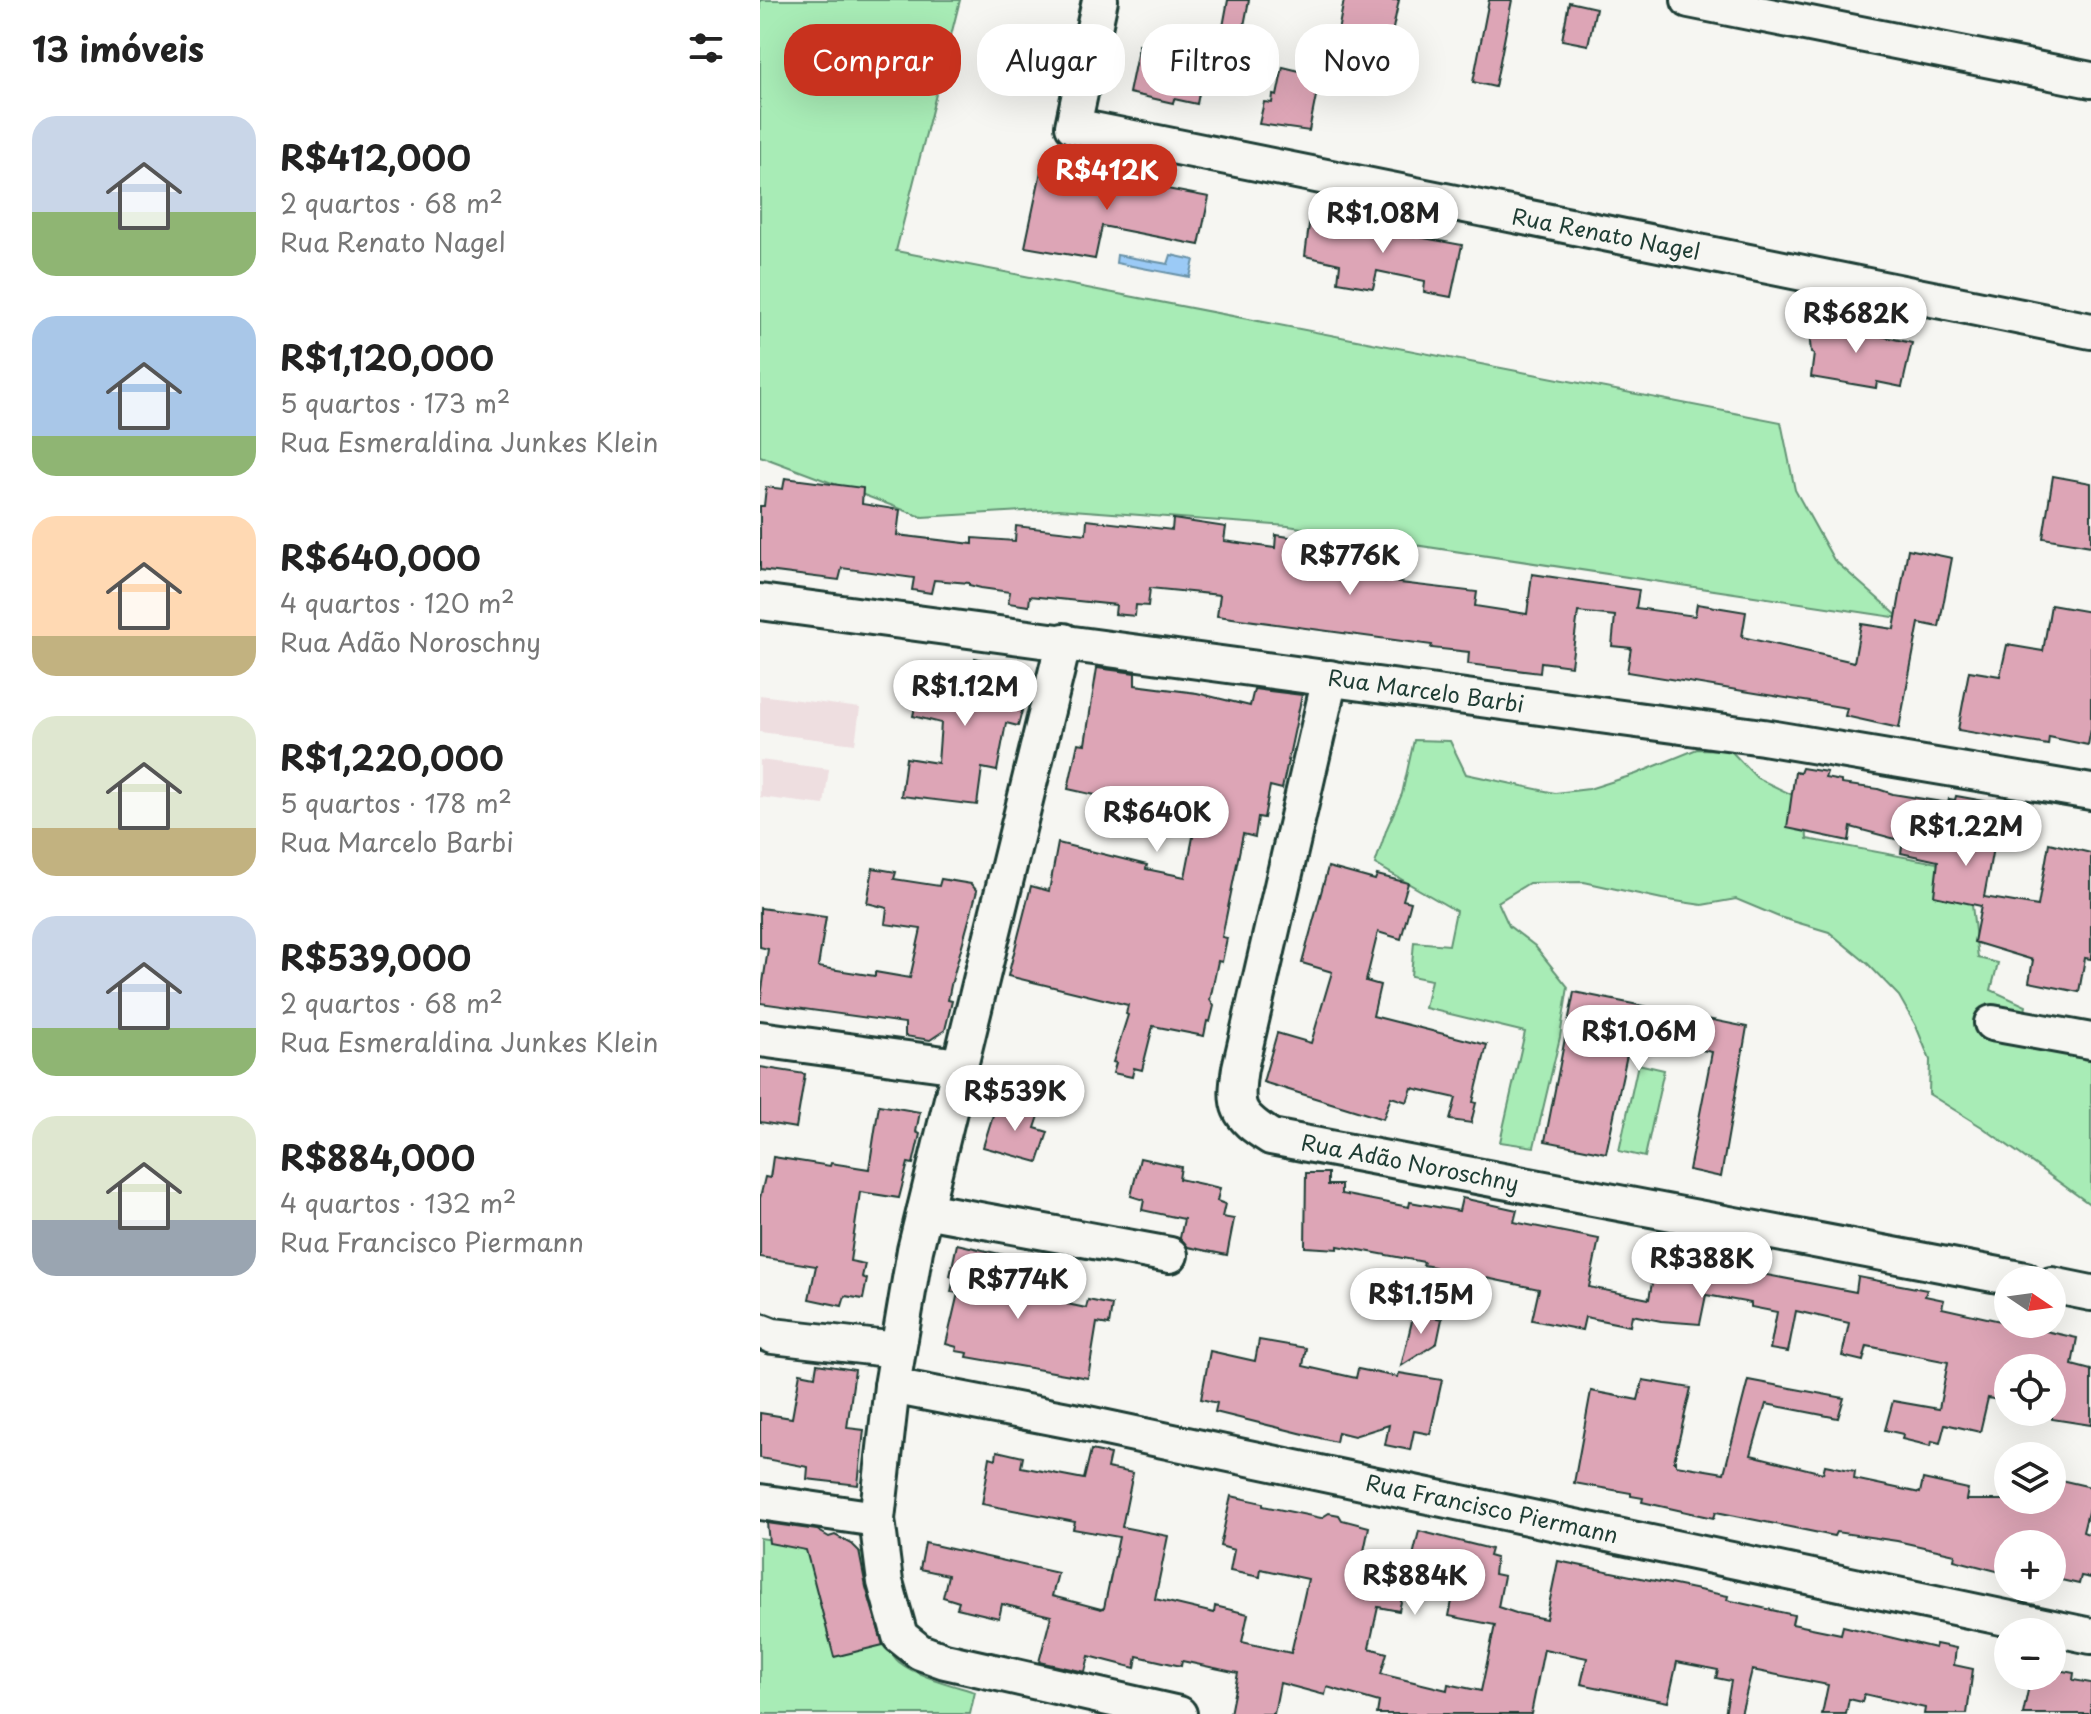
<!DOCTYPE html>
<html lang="pt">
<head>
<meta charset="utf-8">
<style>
  body { margin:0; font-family:"Playpen Sans",sans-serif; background:#f6f6f6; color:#222; height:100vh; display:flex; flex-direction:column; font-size:30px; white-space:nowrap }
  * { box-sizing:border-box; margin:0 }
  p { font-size:26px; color:#767676 }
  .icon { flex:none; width:44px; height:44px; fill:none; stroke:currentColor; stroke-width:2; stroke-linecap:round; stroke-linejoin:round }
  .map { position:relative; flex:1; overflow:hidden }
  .side { display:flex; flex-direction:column; background:#fff; width:760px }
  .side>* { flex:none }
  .banner { position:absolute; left:24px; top:24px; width:760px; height:72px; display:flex; gap:16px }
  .needle { width:52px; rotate:103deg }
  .buttons { position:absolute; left:1234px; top:1266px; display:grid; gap:16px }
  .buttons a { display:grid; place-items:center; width:72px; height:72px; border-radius:50%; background:#fff; box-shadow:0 8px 32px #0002; font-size:40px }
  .price { position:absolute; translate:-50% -68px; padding:0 18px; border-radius:28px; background:#fff; color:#222; font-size:26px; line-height:52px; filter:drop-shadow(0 2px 4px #0008) }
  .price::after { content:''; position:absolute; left:50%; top:48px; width:24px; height:18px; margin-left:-12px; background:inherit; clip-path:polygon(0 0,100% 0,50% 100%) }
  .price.on { background:#c8321e; color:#fff }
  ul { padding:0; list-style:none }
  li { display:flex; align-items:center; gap:24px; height:200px; padding:0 32px }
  li span { display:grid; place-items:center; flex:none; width:224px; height:160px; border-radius:24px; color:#555 }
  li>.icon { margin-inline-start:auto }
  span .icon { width:96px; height:96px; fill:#fffc; stroke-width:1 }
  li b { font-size:34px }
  h2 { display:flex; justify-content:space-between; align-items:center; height:96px; padding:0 32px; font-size:34px }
  .tag { padding:0 28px; border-radius:32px; background:#fff; box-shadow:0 8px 32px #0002; font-size:28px; line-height:72px }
  .tag.on { background:#c8321e; color:#fff }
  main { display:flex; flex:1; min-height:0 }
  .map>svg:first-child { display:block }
  .built { fill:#eedee0 }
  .green { fill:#a8ecb6; stroke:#649475; stroke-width:2 }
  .water { fill:#9bcaf6; stroke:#6992a8; stroke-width:2 }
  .building { fill:#dda5b6; stroke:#1f3d34; stroke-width:2; fill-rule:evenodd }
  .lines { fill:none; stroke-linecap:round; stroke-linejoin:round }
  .minor-casing { stroke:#1f3d34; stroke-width:40 }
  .minor { stroke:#f6f6f2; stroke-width:34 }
  .labels { text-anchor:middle; stroke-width:7; stroke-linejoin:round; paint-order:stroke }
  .street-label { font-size:22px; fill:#1f3d34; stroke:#f6f6f2 }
</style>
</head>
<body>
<main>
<section class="side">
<h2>13 imóveis<svg class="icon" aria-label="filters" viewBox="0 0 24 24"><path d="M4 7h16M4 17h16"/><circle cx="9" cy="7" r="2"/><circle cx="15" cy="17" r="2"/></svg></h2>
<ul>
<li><span style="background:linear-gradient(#c9d6e8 60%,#8fb573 0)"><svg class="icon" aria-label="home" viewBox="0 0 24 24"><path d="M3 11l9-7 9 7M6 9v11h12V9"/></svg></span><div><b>R$412,000</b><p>2 quartos · 68 m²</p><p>Rua Renato Nagel</p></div></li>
<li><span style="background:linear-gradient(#a9c7e8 75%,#8fb573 0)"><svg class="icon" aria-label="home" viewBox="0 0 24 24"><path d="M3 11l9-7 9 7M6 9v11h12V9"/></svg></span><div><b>R$1,120,000</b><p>5 quartos · 173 m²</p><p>Rua Esmeraldina Junkes Klein</p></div></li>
<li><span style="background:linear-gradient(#ffd9b3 75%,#c2b280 0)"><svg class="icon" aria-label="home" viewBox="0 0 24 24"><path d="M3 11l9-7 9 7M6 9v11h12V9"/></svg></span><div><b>R$640,000</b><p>4 quartos · 120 m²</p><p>Rua Adão Noroschny</p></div></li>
<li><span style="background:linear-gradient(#dfe7d0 70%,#c2b280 0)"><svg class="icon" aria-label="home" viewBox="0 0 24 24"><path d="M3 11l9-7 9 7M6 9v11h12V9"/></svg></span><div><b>R$1,220,000</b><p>5 quartos · 178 m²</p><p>Rua Marcelo Barbi</p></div></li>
<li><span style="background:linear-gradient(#c9d6e8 70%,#8fb573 0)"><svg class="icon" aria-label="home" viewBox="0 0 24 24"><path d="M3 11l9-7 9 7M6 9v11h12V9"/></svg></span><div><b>R$539,000</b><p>2 quartos · 68 m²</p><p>Rua Esmeraldina Junkes Klein</p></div></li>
<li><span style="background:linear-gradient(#dfe7d0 65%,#9aa5b1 0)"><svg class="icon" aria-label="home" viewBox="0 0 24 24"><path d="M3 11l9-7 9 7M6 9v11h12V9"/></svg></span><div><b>R$884,000</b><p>4 quartos · 132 m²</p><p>Rua Francisco Piermann</p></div></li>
</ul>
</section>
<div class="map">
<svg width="1331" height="1714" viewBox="0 0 1331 1714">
  <rect width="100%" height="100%" fill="#f6f6f2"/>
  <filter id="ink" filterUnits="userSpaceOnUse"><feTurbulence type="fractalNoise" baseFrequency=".0125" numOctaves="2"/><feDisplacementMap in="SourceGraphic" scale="16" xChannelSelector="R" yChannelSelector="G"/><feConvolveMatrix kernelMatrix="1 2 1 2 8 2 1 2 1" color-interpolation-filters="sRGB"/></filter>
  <g filter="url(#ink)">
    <g class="built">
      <path d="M 0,695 L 100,708 L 95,744 L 0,732 Z"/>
      <path d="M 0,760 L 69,769 L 64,805 L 0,797 Z"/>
    </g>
    <g class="green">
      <path d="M 0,0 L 200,0 L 136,251 L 1021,422 L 1035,490 L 1074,560 L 1140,618 L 528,526 L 299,509 L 162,517 L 0,456 Z"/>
      <path d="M 654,740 L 690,741 L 706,774 L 795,793 L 829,789 L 876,774 L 937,749 L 970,750 L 997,778 L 1045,801 L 1047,839 L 1177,863 L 1184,891 L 1211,896 L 1218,958 L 1238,963 L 1231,990 L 1266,1006 L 1261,1036 L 1331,1054 L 1331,1205 L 1222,1127 L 1169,1094 L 1170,1060 L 1156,1026 L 1139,996 L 1108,964 L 1069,932 L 1019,917 L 976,899 L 942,905 L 902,899 L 824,882 L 769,883 L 738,902 L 749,926 L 775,946 L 808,987 L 800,1037 L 774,1147 L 740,1142 L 765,1032 L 665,1008 L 671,980 L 651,976 L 654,942 L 689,945 L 696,911 L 615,864 L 627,828 L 642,794 Z"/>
      <path d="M 878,1064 L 904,1070 L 885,1157 L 859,1151 Z"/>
      <path d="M 0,1538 L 107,1554 C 112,1579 120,1646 139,1662 C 158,1677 193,1685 215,1692 L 210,1714 L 0,1714 Z"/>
    </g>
    <path class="water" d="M 357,255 L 408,264 L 411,255 L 434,260 L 430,277 L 356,263 Z"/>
    <g class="building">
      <path d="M 468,0 L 489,0 L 482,36 L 462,32 Z"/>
      <path d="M 584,0 L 639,0 L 626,62 L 574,52 Z"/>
      <path d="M 729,0 L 752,0 L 735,87 L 713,82 Z"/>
      <path d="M 809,2 L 836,8 L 828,45 L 802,40 Z"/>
      <path d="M 379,45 L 400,49 L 400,53 L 450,65 L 446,89 L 440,88 L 437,104 L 414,99 L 413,103 L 369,93 Z"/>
      <path d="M 523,67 L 560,76 L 549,131 L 499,124 L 504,102 L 512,103 L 513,95 L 517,96 Z"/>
      <path d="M 283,162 L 306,167 L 305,171 L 360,183 L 360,180 L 449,197 L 439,245 L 342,226 L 335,259 L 265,247 Z"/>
      <path d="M 550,217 L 702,245 L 691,297 L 664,292 L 665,281 L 617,271 L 613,288 L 578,282 L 580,264 L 545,256 Z"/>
      <path d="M 1056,314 L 1082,320 L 1081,322 L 1090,324 L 1089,329 L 1152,343 L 1142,387 L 1117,382 L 1116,388 L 1051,377 L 1054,354 L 1051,353 L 1050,342 Z"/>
      <path d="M 1293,476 L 1331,483 L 1331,546 L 1283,538 Z"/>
      <path d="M 25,478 L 103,488 L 102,504 L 140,510 L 137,535 L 213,544 L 213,538 L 255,541 L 256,526 L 326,534 L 327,520 L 412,530 L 413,519 L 466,527 L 464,541 L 515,548 L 516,535 L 567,543 L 564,574 L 717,592 L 715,606 L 767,614 L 772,574 L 879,590 L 876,608 L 935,616 L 937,604 L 986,612 L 982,637 L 1094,662 L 1101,624 L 1134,629 L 1148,549 L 1192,558 L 1179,627 L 1159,623 L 1139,728 L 1085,716 L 1087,708 L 867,672 L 871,648 L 852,646 L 855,616 L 818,612 L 811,666 L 781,662 L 780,673 L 708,664 L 709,652 L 671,648 L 672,645 L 457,616 L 460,595 L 390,588 L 388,606 L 376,605 L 375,616 L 355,614 L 356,605 L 270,596 L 269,606 L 248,603 L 250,592 L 221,588 L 209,585 L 209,583 L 174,580 L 171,593 L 152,590 L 154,578 L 82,568 L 79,580 L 0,570 L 0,506 L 4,506 L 6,487 L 23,489 Z"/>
      <path d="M 1291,605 L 1331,612 L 1331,729 L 1328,745 L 1289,737 L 1288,745 L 1198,730 L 1209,671 L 1240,676 L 1247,645 L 1283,651 Z"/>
      <path d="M 215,658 L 272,672 L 258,726 L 246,723 L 237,771 L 222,768 L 217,805 L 141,796 L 146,758 L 178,763 L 181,723 L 153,716 L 165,664 L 210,676 Z"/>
      <path d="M 337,668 L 375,673 L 375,685 L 437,693 L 490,706 L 494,689 L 542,695 L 522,789 L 510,786 L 504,818 L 498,817 L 495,837 L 483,834 L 462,937 L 467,938 L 462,962 L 458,961 L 450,1000 L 454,1006 L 450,1022 L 447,1021 L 444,1036 L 393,1026 L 382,1070 L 374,1068 L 372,1077 L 353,1073 L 356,1063 L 353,1062 L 368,1015 L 366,1014 L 368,1005 L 248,976 L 271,886 L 289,891 L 298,843 L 387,865 L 386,869 L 425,877 L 437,817 L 345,794 L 344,797 L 308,789 L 318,743 L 325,744 Z"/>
      <path d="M 1042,768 L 1067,772 L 1065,778 L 1081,781 L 1081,784 L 1118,789 L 1133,794 L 1188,803 L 1189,799 L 1195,800 L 1196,796 L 1241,804 L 1224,897 L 1278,906 L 1289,843 L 1331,853 L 1331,959 L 1325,958 L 1319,992 L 1269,982 L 1273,960 L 1214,942 L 1221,906 L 1174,896 L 1178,861 L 1141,853 L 1143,841 L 1091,827 L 1089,841 L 1027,828 L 1035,772 L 1040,773 Z"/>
      <path d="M 568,867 L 615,880 L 617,875 L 648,883 L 643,900 L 651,902 L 641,939 L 618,932 L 606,981 L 620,985 L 613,1016 L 727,1045 L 713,1102 L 716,1103 L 711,1123 L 690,1120 L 696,1098 L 652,1088 L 647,1102 L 631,1097 L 623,1119 L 503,1082 L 517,1033 L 551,1043 L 572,972 L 542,963 Z"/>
      <path d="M 113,868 L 136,872 L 134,879 L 179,886 L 181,879 L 211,884 L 217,891 L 191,985 L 188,1000 L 192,1001 L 185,1030 L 170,1040 L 145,1036 L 145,1023 L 0,1003 L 8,949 L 0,947 L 0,908 L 66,917 L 58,967 L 115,976 L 115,972 L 150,978 L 161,929 L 125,924 L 127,908 L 107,903 Z"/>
      <path d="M 814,992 L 987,1027 L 961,1177 L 929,1170 L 952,1052 L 871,1036 L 846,1153 L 785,1141 Z"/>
      <path d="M 0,1067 L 45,1074 L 36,1128 L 0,1122 Z"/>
      <path d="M 237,1102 L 279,1116 L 275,1128 L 288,1132 L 278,1162 L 223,1147 Z"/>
      <path d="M 119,1105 L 160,1112 L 156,1132 L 160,1134 L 153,1164 L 148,1163 L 139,1198 L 100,1192 L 90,1261 L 105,1264 L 102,1277 L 107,1279 L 103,1299 L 85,1296 L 82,1306 L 49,1299 L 56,1266 L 0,1257 L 0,1198 L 5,1177 L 10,1178 L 13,1157 L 70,1166 L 71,1163 L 109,1169 Z"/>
      <path d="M 380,1158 L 421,1167 L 419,1179 L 460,1188 L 457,1201 L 465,1204 L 462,1217 L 474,1219 L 467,1255 L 428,1247 L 420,1238 L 424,1219 L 382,1210 L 384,1200 L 371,1196 Z"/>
      <path d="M 546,1173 L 568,1173 L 568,1185 L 581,1185 L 581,1194 L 649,1207 L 650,1202 L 699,1211 L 702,1198 L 757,1210 L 754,1222 L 839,1239 L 829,1287 L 889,1299 L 895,1267 L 940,1273 L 943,1258 L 987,1267 L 986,1271 L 1096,1292 L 1098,1277 L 1167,1290 L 1165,1296 L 1184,1300 L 1182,1308 L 1317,1338 L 1312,1365 L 1331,1370 L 1331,1425 L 1292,1419 L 1292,1368 L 1248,1368 L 1248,1402 L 1228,1398 L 1220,1432 L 1185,1424 L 1180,1443 L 1172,1441 L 1171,1446 L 1142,1439 L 1143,1434 L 1125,1430 L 1133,1401 L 1179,1409 L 1188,1362 L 1107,1346 L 1103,1361 L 1082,1356 L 1089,1323 L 1036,1311 L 1028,1352 L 1010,1349 L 1017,1312 L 991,1307 L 991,1303 L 946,1295 L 940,1324 L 901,1321 L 872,1315 L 870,1326 L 825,1317 L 822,1330 L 772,1320 L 779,1289 L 726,1278 L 722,1310 L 666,1314 L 675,1267 L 663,1265 L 664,1262 L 578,1246 L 578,1249 L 545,1247 Z"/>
      <path d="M 197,1244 L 244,1255 L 236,1289 L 326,1308 L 328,1300 L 352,1305 L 349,1325 L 337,1323 L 328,1378 L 207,1357 L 208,1353 L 196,1351 L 197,1347 L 186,1344 L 198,1293 L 191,1292 L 194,1278 L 190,1276 Z"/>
      <path d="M 654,1313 L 682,1319 L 677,1343 L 641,1366 Z"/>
      <path d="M 499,1340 L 546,1348 L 543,1366 L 596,1378 L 598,1369 L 638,1377 L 639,1373 L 682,1380 L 670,1434 L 654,1431 L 650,1450 L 625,1445 L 629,1425 L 594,1436 L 578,1432 L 576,1442 L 455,1412 L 457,1403 L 441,1399 L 450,1351 L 495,1361 Z"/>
      <path d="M 57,1364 L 95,1370 L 87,1428 L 104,1430 L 98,1485 L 47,1479 L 48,1467 L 0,1458 L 0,1413 L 32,1418 L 40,1373 L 55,1376 Z"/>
      <path d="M 883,1380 L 931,1388 L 914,1461 L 916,1461 L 916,1465 L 964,1473 L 988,1380 L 1084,1398 L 1078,1418 L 1006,1404 L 991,1455 L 1063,1473 L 1065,1465 L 1095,1471 L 1094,1479 L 1160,1493 L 1163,1479 L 1208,1489 L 1206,1500 L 1292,1500 L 1292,1478 L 1331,1487 L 1331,1500 L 1323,1532 L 1331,1535 L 1331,1578 L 1321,1576 L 1319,1584 L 1292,1578 L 1292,1544 L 1248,1544 L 1248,1574 L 1194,1560 L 1195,1554 L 1137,1541 L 1076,1532 L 1074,1536 L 956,1512 L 954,1518 L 882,1502 L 883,1498 L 871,1496 L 871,1493 L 814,1483 L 831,1391 L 878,1400 Z"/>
      <path d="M 331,1450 L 350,1454 L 347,1468 L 373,1473 L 362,1527 L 408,1536 L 395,1599 L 454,1613 L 455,1606 L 488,1614 L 482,1642 L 531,1653 L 548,1579 L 501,1569 L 500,1577 L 470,1571 L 474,1550 L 460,1546 L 471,1496 L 503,1503 L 503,1506 L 561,1518 L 569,1513 L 579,1515 L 582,1520 L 609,1527 L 604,1551 L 652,1560 L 659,1531 L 731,1549 L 729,1556 L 736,1558 L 734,1574 L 744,1576 L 738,1607 L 756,1613 L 786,1619 L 798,1561 L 968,1596 L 967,1600 L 1034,1615 L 1032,1624 L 1081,1634 L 1083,1626 L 1175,1648 L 1176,1644 L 1196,1648 L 1194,1665 L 1213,1669 L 1207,1714 L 1164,1714 L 1165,1708 L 1104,1694 L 1102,1702 L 1089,1699 L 1086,1714 L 1062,1714 L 1068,1685 L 992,1670 L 981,1714 L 965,1714 L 971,1681 L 956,1678 L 958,1670 L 917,1662 L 908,1702 L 821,1684 L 827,1658 L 784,1649 L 771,1714 L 617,1714 L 619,1702 L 567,1687 L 565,1695 L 520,1683 L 514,1714 L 470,1714 L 478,1673 L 422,1661 L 421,1666 L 377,1656 L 375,1668 L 329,1656 L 325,1672 L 279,1662 L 291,1616 L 242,1604 L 239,1618 L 197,1608 L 199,1602 L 183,1597 L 188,1575 L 160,1569 L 165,1543 L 298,1573 L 292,1596 L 341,1609 L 344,1608 L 359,1537 L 313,1529 L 315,1522 L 222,1504 L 230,1457 L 236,1459 L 237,1451 L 263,1457 L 261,1467 L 324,1479 ZM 644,1588 L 693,1596 L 689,1616 L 735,1625 L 721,1691 L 688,1684 L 687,1690 L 621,1674 L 627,1653 L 609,1648 L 618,1607 L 639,1611 Z"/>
      <path d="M 7,1523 L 57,1530 L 69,1537 L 75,1535 L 92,1544 L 99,1551 L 106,1587 L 123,1645 L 74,1657 L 46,1550 L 9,1543 Z"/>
      <path d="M 1292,1669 L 1314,1673 L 1313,1680 L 1331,1683 L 1331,1714 L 1263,1714 L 1271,1676 L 1292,1676 Z"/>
    </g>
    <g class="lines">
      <defs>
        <g id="minor">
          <path d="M 340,0 L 313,126 L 1331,331"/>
          <path d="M 929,0 L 1331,80"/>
          <path d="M 0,602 L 1003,737 L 1331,792"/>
          <path d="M 304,641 L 155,1250 L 132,1386 L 117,1519 L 125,1582 L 140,1636 L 160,1652 L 185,1661 L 419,1714"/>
          <path d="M 570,678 L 480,1068 C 474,1107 476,1115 511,1137 L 1265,1280"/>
          <path d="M 1232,1023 L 1331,1041"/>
          <path d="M 0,1039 L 199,1066"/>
          <path d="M 165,1210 L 410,1255"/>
          <path d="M 1292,1285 L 1331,1293"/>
          <path d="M 0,1331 L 13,1336 L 137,1350"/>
          <path d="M 132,1386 L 318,1422 L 1331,1636"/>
          <path d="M 0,1502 L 117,1519"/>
        </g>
      </defs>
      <use href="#minor" class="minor-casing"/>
      <use href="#minor" class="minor"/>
    </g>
  </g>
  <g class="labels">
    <g class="street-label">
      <text transform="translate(846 234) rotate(11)" y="8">Rua Renato Nagel</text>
      <text transform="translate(666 691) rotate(8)" y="8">Rua Marcelo Barbi</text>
      <text transform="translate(650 1163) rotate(11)" y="8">Rua Adão Noroschny</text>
      <text transform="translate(732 1509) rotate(12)" y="8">Rua Francisco Piermann</text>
    </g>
  </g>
</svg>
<div class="buttons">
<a><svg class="needle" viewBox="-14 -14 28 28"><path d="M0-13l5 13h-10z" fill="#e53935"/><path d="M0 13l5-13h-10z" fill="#767676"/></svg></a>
<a><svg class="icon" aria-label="locate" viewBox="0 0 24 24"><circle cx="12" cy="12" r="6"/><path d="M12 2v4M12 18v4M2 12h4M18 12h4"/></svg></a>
<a><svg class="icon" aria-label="layers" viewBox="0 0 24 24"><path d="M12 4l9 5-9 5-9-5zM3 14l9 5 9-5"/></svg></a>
<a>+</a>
<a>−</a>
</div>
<b class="price on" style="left:347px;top:212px">R$412K</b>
<b class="price" style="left:623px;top:255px">R$1.08M</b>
<b class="price" style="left:1096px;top:355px">R$682K</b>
<b class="price" style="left:590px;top:597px">R$776K</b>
<b class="price" style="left:205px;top:728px">R$1.12M</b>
<b class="price" style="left:397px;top:854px">R$640K</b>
<b class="price" style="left:1206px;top:868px">R$1.22M</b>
<b class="price" style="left:879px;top:1073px">R$1.06M</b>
<b class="price" style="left:255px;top:1133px">R$539K</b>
<b class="price" style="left:942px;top:1300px">R$388K</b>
<b class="price" style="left:258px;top:1321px">R$774K</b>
<b class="price" style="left:661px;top:1336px">R$1.15M</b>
<b class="price" style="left:655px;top:1617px">R$884K</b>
<div class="banner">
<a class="tag on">Comprar</a>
<a class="tag">Alugar</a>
<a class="tag">Filtros</a>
<a class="tag">Novo</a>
</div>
</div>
</main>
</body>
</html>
